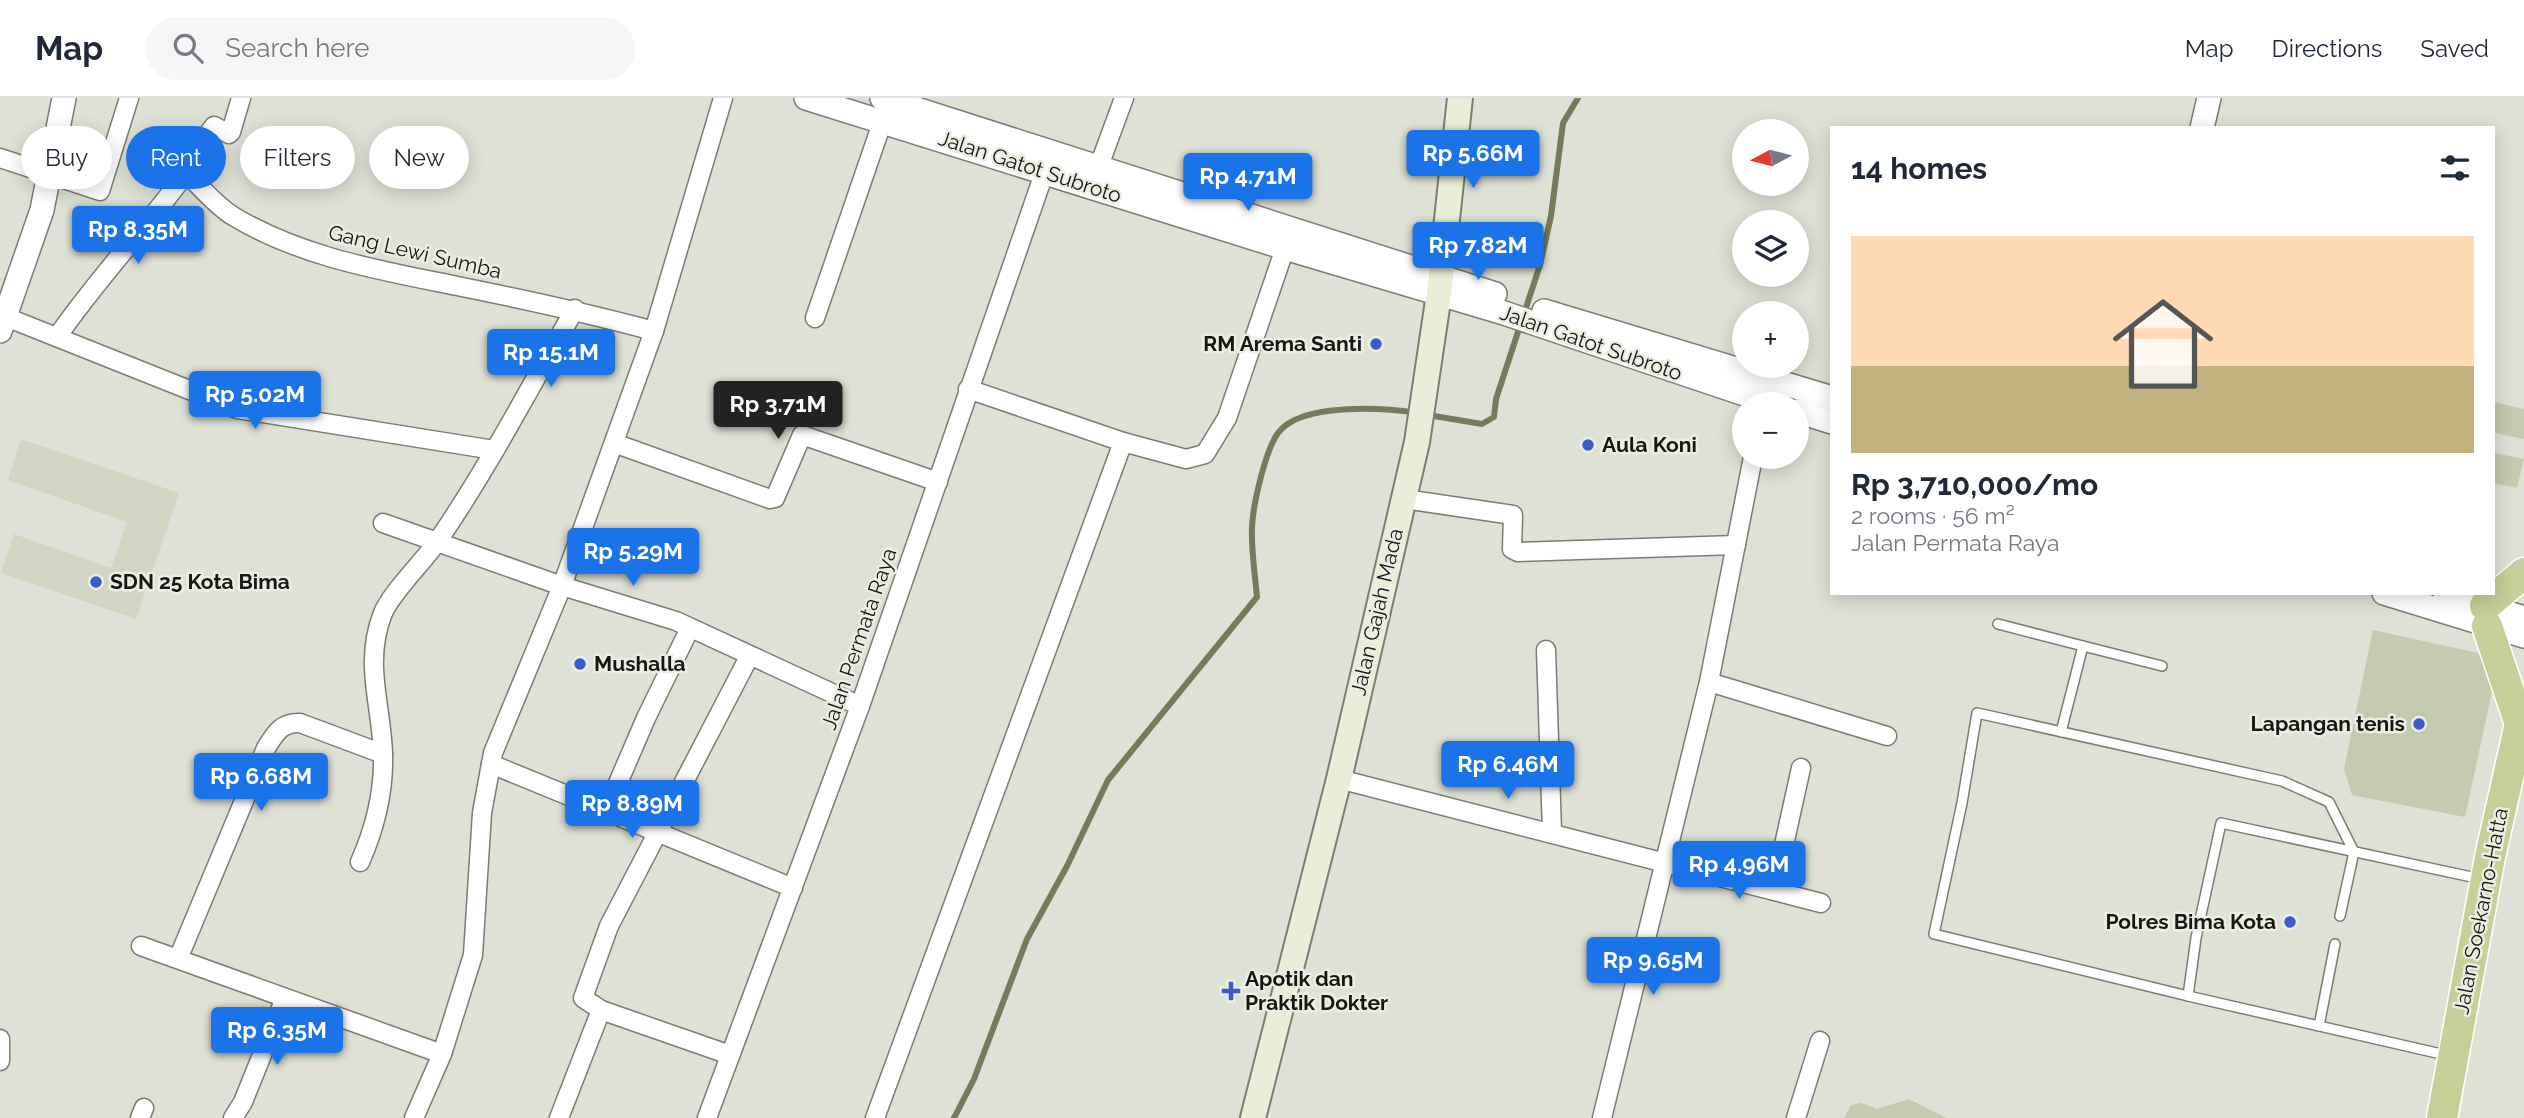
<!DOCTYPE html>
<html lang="en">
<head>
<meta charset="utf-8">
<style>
  body { margin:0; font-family:Raleway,sans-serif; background:#f6f6f7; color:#1f2937; height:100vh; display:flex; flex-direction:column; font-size:26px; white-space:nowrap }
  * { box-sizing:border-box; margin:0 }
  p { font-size:23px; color:#747a83 }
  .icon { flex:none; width:38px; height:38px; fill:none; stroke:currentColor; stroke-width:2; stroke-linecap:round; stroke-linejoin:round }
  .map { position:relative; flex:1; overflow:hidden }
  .panel { position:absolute; left:1830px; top:28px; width:665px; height:469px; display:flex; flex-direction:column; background:#fff; border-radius:0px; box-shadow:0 4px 18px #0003 }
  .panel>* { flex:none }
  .banner { position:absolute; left:21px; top:28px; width:665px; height:63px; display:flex; gap:14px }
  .needle { width:46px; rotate:263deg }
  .buttons { position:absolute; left:1732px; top:21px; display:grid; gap:14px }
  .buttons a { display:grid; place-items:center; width:77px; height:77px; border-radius:50%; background:#fff; box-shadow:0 4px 18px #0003; font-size:35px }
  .price { position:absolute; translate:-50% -60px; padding:0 16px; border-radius:7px; background:#1a73e8; color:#fff; font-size:23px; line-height:46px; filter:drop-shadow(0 2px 4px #0008) }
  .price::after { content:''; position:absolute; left:50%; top:42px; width:21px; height:16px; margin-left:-10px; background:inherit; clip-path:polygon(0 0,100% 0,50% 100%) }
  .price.selected { background:#222; color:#fff }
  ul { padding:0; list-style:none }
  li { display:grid; align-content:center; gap:14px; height:371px; padding:0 21px }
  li+li { border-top:2px solid #e0e1e3 }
  li span { display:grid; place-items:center; height:217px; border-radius:0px; color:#555 }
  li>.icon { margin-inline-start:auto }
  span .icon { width:126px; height:126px; fill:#fffc; stroke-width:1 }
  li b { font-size:30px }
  h2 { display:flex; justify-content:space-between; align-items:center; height:84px; padding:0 21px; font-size:30px }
  .pill { padding:0 24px; border-radius:32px; background:#fff; box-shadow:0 4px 18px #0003; font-size:24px; line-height:63px }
  .pill.selected { background:#1a73e8; color:#fff }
  header { display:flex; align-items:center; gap:42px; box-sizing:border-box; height:98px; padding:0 35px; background:#fff; border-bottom:2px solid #e0e1e3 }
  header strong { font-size:33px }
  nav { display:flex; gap:38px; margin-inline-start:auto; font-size:24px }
  .search { width:490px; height:63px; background:#f6f6f7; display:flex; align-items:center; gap:18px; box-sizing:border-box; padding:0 24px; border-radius:38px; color:#747a83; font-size:26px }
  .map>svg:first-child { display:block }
  .built { fill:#d1d6c3 }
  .green { fill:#c3caae }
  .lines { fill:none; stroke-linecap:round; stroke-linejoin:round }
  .stream { stroke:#757c5c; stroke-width:6 }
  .service-casing { stroke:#7b7d73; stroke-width:12 }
  .minor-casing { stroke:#7b7d73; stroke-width:21 }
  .tertiary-casing { stroke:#7b7d73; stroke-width:26 }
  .secondary-casing { stroke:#7b7d73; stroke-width:28 }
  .trunk-casing { stroke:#fff; stroke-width:33 }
  .service { stroke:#fff; stroke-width:9 }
  .minor { stroke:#fff; stroke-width:18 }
  .tertiary { stroke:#fff; stroke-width:23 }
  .secondary { stroke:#e9eed8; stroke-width:24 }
  .trunk { stroke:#c4d097; stroke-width:30 }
  .poi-dot { fill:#3c5acc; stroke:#ebeee2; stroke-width:2.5 }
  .labels { text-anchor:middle; stroke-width:5; stroke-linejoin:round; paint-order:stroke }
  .street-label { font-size:21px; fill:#161713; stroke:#ebeee2 }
  .poi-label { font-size:21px; font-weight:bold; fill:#161713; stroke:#ebeee2; text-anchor:start }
</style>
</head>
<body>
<header>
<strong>Map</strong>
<div class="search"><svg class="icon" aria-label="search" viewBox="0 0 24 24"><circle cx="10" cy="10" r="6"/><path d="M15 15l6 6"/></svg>Search here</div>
<nav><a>Map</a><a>Directions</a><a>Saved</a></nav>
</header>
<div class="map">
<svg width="2524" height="1020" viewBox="0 0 2524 1020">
  <rect width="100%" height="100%" fill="#dee1d5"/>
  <path class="built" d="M 21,341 L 179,395 L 136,521 L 1,475 L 14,436 L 111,470 L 127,424 L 8,382 Z"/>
  <g class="green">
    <path d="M 2494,304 L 2524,311 L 2524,341 L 2494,335 Z"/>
    <path d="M 2494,355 L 2524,361 L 2517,390 L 2494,385 Z"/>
    <path d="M 2373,532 L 2478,555 L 2495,580 L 2465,719 L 2352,697 L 2344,671 Z"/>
    <path d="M 1909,1001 L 1946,1020 L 1844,1020 L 1851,1007 L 1861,1005 L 1877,1011 Z"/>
  </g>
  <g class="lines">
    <g class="stream">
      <path d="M 1428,317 L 1482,326 L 1494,319 L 1496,301 L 1540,167 L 1551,118 L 1563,25 L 1578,0"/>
      <path d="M 954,1020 L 974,981 L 1027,841 L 1067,768 L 1108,682 L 1257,499 C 1255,476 1251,452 1252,429 C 1253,407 1265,353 1278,335 C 1301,304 1384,310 1417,315"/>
    </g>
    <defs>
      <g id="service">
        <path d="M 1998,526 L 2083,548 L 2061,634"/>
        <path d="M 2083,548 L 2162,568"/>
        <path d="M 2188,898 L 1934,836 L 1962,705 L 1977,615 L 2282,683 L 2329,704 L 2354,754 L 2340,818"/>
        <path d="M 2319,928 L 2335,846"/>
        <path d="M 2450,958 L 2188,898 L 2196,840 L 2221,725 L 2481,781"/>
      </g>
      <g id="minor">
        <path d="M 0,60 L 100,93 L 129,0"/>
        <path d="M 1099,68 L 1124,0"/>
        <path d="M 186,75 C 201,89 216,108 233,118 C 302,160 384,173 462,189 C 527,202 591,216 654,233"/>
        <path d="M 6,219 L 237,311 L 494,352"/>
        <path d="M 815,220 L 883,22"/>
        <path d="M 57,239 C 95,184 140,136 180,83 C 193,66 200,46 214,28 L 229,36 L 231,34 L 241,0"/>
        <path d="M 1123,344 L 1186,361 L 1205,356 L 1227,320 L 1285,150"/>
        <path d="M 614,345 L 770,401 L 775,400 L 802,337 L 938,384"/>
        <path d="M 1404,401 L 1513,417 L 1512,451 L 1518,454 L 1736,447"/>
        <path d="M 383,425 L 562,488 L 676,523 L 860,608"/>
        <path d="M 1546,552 L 1552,734"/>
        <path d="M 1709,584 L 1887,638"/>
        <path d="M 491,666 L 793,790"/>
        <path d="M 1339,681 L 1821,805"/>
        <path d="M 606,713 L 646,620 L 690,530"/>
        <path d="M 360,764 C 375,730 384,694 383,657 C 382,608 363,565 383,515 C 391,495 423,464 437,444 C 488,370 530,289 575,211"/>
        <path d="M 1774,792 L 1801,670"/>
        <path d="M 141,848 L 442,956"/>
        <path d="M 178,861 L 266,650 C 275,636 281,624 300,625 L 383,656"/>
        <path d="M 601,912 L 583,900 L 609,828 L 749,559"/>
        <path d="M 0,941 L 0,963"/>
        <path d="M 140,1020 L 144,1010"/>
        <path d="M 233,1020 L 243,1004 L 285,900"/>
        <path d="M 414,1020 L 442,956 L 473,857 L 482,715 L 493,655 L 562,488 L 654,233 L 723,0"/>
        <path d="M 559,1020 L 601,912 L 730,957"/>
        <path d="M 707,1020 L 860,608 L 1048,64"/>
        <path d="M 875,1020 L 1123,344 L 968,291"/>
        <path d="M 1602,1020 L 1709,584 L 1753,359"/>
        <path d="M 1796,1020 L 1820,943"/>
      </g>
      <g id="tertiary">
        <path d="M 806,0 L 1285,150 L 1504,215 L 1774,306"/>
        <path d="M 882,0 L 1495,196"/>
        <path d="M 2202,30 L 2209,0"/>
        <path d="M 1544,213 L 1832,300"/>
        <path d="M 0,233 L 42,112 L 64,0"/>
        <path d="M 1797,313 L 1832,324"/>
        <path d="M 2384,495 L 2524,538"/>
        <path d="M 2445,495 L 2524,520"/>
      </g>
      <path id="secondary" d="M 1253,1020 L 1339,681 L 1417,344 L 1439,196 L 1460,0"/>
      <g id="trunk">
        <path d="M 2485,508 L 2524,475"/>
        <path d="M 2487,528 L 2520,626"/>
        <path d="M 2442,1020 L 2490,759 L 2524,608"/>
      </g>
    </defs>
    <use href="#service" class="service-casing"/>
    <use href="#minor" class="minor-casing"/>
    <use href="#tertiary" class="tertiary-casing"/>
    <use href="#secondary" class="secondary-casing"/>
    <use href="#trunk" class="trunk-casing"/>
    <use href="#service" class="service"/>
    <use href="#minor" class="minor"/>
    <use href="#tertiary" class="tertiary"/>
    <use href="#secondary" class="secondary"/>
    <use href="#trunk" class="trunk"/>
  </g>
  <g class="poi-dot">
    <circle cx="1376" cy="246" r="7"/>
    <circle cx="1588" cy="347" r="7"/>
    <circle cx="96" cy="484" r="7"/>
    <circle cx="580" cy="566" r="7"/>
    <circle cx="2419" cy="626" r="7"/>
    <circle cx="2290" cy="824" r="7"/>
    <path d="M1227.5 882.5h7v7h7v7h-7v7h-7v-7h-7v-7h7z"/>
  </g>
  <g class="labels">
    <g class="street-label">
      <text transform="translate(1030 69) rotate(18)" y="7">Jalan Gatot Subroto</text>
      <text transform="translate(415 154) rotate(13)" y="7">Gang Lewi Sumba</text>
      <text transform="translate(1591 245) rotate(19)" y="7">Jalan Gatot Subroto</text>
      <text transform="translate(1377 514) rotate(-77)" y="7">Jalan Gajah Mada</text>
      <text transform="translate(859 541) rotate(-71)" y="7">Jalan Permata Raya</text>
      <text transform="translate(2481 813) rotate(-79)" y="7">Jalan Soekarno-Hatta</text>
    </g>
    <g class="poi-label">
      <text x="1362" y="253" text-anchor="end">RM Arema Santi</text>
      <text x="1602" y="354">Aula Koni</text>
      <text x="110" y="491">SDN 25 Kota Bima</text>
      <text x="594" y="573">Mushalla</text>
      <text x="2405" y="633" text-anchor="end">Lapangan tenis</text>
      <text x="2276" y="831" text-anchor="end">Polres Bima Kota</text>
      <text x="1245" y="888">Apotik dan<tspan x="1245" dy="24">Praktik Dokter</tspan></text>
    </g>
  </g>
</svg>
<div class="buttons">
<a><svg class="needle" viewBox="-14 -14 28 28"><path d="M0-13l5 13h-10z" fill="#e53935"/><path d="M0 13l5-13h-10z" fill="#747a83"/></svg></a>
<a><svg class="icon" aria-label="layers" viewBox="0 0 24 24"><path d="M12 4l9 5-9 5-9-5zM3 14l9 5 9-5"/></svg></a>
<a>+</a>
<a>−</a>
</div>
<b class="price" style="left:1473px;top:92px">Rp 5.66M</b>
<b class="price" style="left:1248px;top:115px">Rp 4.71M</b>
<b class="price" style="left:138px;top:168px">Rp 8.35M</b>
<b class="price" style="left:1478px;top:184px">Rp 7.82M</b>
<b class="price" style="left:551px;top:291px">Rp 15.1M</b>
<b class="price" style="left:255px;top:333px">Rp 5.02M</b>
<b class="price selected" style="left:778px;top:343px">Rp 3.71M</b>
<b class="price" style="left:633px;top:490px">Rp 5.29M</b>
<b class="price" style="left:1508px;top:703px">Rp 6.46M</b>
<b class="price" style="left:261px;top:715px">Rp 6.68M</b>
<b class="price" style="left:632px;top:742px">Rp 8.89M</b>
<b class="price" style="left:1739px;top:803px">Rp 4.96M</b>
<b class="price" style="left:1653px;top:899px">Rp 9.65M</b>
<b class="price" style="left:277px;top:969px">Rp 6.35M</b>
<div class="banner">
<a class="pill">Buy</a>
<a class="pill selected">Rent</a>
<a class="pill">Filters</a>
<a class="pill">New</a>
</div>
<section class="panel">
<h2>14 homes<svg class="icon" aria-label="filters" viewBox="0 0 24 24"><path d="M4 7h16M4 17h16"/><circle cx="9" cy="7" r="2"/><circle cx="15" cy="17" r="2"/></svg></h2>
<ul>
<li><span style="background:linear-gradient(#ffd9b3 60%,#c2b280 0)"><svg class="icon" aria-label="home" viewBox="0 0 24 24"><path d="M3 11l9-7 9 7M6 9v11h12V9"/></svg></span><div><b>Rp 3,710,000/mo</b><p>2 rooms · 56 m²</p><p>Jalan Permata Raya</p></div></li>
</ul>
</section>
</div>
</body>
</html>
